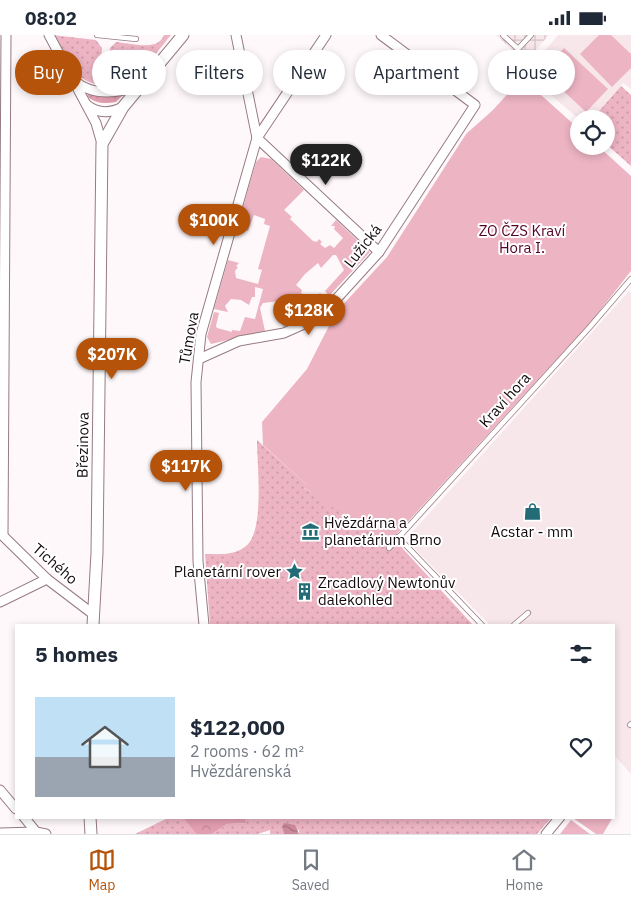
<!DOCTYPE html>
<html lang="en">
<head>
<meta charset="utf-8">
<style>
  body { margin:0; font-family:"IBM Plex Sans",sans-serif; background:#f6f6f7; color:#1f2937; height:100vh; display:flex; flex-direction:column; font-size:19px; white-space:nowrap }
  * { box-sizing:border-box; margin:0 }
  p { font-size:16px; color:#747a83 }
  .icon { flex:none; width:28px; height:28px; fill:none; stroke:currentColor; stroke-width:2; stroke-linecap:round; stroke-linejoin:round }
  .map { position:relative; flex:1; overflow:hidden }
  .side { position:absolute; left:15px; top:589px; width:600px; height:195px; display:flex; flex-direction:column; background:#fff; border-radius:0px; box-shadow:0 2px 8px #0003 }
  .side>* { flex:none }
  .top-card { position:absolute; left:15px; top:15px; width:601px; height:45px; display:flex; gap:10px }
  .buttons { position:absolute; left:570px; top:75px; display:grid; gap:10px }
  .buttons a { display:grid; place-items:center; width:45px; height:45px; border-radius:50%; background:#fff; box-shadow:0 2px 8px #0003; font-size:25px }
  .price { position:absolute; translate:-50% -42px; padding:0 11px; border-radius:18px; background:#b45309; color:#fff; font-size:16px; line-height:32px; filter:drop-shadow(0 1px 2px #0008) }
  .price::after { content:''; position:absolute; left:50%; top:30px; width:15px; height:11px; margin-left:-8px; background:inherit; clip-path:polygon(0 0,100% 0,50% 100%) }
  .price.selected { background:#222; color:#fff }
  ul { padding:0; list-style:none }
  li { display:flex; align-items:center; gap:15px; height:125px; padding:0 20px }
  li span { display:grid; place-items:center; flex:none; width:140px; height:100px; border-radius:0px; color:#555 }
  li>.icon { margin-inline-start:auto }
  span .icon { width:60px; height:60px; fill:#fffc; stroke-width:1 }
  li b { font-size:21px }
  h2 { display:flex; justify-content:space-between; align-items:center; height:60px; padding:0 20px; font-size:21px }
  .pill { padding:0 18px; border-radius:22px; background:#fff; box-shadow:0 2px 8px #0003; font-size:18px; line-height:45px }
  .pill.selected { background:#b45309; color:#fff }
  .status { display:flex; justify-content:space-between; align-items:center; height:35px; padding:0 25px; background:#fff; direction:ltr }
  .status svg { height:14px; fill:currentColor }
  .tabs { display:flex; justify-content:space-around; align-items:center; height:70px; border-top:1px solid #e0e1e3; background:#fff; font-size:14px; color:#747a83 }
  .tabs a { display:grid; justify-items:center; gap:2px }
  .tabs .selected { color:#b45309 }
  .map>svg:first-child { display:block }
  .built { fill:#f7e7eb }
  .industrial { fill:url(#industrial-grid) }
  .grass { fill:url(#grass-dots) }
  .forest { fill:url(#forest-crowns) }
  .garden { fill:#edb4c4 }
  .water { fill:url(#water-waves) }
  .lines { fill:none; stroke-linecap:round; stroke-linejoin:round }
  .service-casing { stroke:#967b82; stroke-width:6 }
  .minor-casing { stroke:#967b82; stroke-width:11 }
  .tertiary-casing { stroke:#967b82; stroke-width:13 }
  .service { stroke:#fff; stroke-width:4.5 }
  .minor { stroke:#fff; stroke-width:9 }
  .tertiary { stroke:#fff; stroke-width:11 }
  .labels { text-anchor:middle; stroke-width:4; stroke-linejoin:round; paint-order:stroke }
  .park-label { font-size:15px; fill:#550329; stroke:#fff }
  .street-label { font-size:15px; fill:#140a0d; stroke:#fff }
  .poi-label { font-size:15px; fill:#140a0d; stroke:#fff; text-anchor:start }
</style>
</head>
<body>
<div class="status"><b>08:02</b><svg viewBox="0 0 49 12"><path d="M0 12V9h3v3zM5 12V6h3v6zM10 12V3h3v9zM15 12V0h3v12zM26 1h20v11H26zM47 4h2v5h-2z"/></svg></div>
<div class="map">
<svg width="631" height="799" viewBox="0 0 631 799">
  <defs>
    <pattern id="industrial-grid" width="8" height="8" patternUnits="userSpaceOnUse" patternTransform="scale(1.25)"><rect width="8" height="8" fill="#f7e7eb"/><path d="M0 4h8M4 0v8" fill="none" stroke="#d3c5c8"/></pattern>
    <pattern id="grass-dots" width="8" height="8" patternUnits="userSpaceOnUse" patternTransform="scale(1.25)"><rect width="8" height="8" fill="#edb4c4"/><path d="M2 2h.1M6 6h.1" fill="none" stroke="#ca99a7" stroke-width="1.8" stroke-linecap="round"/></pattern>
    <pattern id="forest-crowns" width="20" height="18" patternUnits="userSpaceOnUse" patternTransform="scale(1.25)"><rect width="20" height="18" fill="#e29eb1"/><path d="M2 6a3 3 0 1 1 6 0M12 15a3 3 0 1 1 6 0" fill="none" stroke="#c18797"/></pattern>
    <pattern id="water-waves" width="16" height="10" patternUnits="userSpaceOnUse" patternTransform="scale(1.25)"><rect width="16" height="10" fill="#cd8a9d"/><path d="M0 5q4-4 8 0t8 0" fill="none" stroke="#a56f7e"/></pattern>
  </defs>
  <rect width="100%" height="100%" fill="#fff8fa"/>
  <g class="built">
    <path d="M 558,0 L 631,0 L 631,54 L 623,48 L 592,84 L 579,84 L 530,42 L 534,37 L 533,30 Z"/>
    <path d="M 629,256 L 631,258 L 631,739 L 614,720 L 614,590 L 490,590 L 415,514 L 408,502 Z"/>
  </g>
  <path class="industrial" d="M 496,0 L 549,0 L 525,27 Z"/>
  <g class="grass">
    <path d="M 52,0 L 96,5 L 102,13 L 100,50 C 73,46 64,22 52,0 Z"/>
    <path d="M 164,0 L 171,0 C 154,20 136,50 107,51 L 110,13 L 116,7 C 130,8 158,17 164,0 Z"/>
    <path d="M 621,51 L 631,60 L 631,131 L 606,109 L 606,84 L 592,84 Z"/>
    <path d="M 257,405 L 306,449 L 304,453 L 384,503 L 393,503 L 473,590 L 210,590 L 205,519 C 219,519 234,521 246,511 C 265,496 257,430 257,405 Z"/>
    <path d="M 170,782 L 189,783 L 184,784 L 196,799 L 135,799 Z"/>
    <path d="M 245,783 L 551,783 L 537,799 L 299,799 L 299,795 L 282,792 L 284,799 L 270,799 L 270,795 L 258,799 L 212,799 L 227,789 L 247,788 Z"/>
  </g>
  <g class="forest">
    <path d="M 89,58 L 120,59 L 122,61 L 116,67 C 106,69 95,69 87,61 Z"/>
    <path d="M 189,782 L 245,783 L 247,788 L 227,789 L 212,799 L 196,799 L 184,784 Z"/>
  </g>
  <g class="garden">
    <path d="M 599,0 L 611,0 L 631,19 L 631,33 L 612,52 L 580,19 Z"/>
    <path d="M 564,13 L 608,54 L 586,77 L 542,36 Z"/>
    <path d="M 522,43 L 579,94 L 579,111 L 598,111 L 631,141 L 631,236 L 591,287 L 393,503 L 373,500 L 303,452 L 306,449 L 263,410 L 262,387 L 307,334 L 333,283 L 338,284 L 341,279 L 338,275 L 387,222 L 466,99 L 493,75 Z"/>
    <path d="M 261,122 L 271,124 L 304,155 L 284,175 L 292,182 L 290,184 L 313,206 L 317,207 L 319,204 L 322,207 L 320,209 L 325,213 L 330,210 L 334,213 L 343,203 L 334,194 L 335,191 L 331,191 L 336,185 L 370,217 L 329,261 L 325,256 L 344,235 L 336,220 L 333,220 L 321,233 L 318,228 L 305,239 L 296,250 L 302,255 L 301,258 L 312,265 L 320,258 L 326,264 C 314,278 300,286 283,292 L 281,282 L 298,280 L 296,266 L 291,267 L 290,262 L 280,264 L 280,266 L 263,268 L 260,273 L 265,296 L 211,309 L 207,302 L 214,277 L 219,278 L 216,291 L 217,293 L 232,297 L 232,295 L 240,296 L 245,282 L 255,284 L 263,254 L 255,252 L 255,262 L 252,262 L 249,270 L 241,265 L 231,264 L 225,271 L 228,277 L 214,274 L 228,225 L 239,228 L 236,231 L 238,232 L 235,236 L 236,243 L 258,249 L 262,235 L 258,234 L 270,191 L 264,189 L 265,184 L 254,180 L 248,196 L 237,193 L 256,127 Z"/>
    <path d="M 613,782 L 603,799 L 596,799 L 573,783 Z"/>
    <path d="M 571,785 L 590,799 L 560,799 Z"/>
  </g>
  <path class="water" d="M 284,788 L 295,790 L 299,799 L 284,799 L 282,792 Z"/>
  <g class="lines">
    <defs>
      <g id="service">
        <path d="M 97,0 L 136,4"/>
        <path d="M 503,0 L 518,14 L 531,0"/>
        <path d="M 398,502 L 482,590"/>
        <path d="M 389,513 L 589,293 L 631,244"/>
        <path d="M 514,590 L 528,578"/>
        <path d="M 630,690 L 631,689"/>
      </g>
      <g id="minor">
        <path d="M 49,0 L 96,88 L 102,109"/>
        <path d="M 75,46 C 93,62 120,58 140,50"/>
        <path d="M 87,70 C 98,79 111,78 123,72"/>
        <path d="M 257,103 L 379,217"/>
        <path d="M 257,103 L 326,0"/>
        <path d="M 199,324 L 239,306 L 284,298 L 320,282 L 379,217 L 475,70 L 381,0"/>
        <path d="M 0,498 L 47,544 L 93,579"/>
        <path d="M 3,500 L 6,0"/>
        <path d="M 0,567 L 47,544"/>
        <path d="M 204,590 L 198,526 L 196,347 L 201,299 L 257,103 L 236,0"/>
        <path d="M 0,755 L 16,774"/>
        <path d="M 24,782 L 36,797"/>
        <path d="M 0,798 L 36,797 L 46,799"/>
        <path d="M 546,799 L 560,782"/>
      </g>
      <g id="tertiary">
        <path d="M 93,590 L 97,518 L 102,109 L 123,72 L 183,0"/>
        <path d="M 90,782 L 91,799"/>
      </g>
    </defs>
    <use href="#service" class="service-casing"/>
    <use href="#minor" class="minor-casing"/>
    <use href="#tertiary" class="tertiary-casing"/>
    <use href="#service" class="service"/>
    <use href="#minor" class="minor"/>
    <use href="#tertiary" class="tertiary"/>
  </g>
  <defs>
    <symbol id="shop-bare" viewBox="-9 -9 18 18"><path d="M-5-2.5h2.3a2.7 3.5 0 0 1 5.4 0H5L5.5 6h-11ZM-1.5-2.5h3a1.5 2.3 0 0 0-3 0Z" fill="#226b77" stroke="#fff" stroke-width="2.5" paint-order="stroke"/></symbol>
    <symbol id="museum-bare" viewBox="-9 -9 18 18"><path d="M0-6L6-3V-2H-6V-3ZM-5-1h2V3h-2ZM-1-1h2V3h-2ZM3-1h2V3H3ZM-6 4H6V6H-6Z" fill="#226b77" stroke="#fff" stroke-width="2.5" paint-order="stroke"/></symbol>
    <symbol id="sight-bare" viewBox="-9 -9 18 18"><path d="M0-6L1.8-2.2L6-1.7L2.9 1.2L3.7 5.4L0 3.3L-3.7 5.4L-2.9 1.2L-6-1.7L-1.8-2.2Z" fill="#226b77" stroke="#fff" stroke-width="2.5" paint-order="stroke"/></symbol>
    <symbol id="building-bare" viewBox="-9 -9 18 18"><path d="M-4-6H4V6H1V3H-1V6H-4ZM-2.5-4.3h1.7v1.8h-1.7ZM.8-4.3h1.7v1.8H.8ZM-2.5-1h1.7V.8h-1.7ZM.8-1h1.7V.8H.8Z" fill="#226b77" stroke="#fff" stroke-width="2.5" paint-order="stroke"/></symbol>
  </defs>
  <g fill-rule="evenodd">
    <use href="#shop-bare" x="520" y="464" width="25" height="25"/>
    <use href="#museum-bare" x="298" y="484" width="25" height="25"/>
    <use href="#sight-bare" x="282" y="524" width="25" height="25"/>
    <use href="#building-bare" x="292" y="544" width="25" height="25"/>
  </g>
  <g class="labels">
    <g class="park-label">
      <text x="522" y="201">ZO ČZS Kraví<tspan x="522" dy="17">Hora I.</tspan></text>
    </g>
    <g class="street-label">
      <text transform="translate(363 211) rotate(-52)" y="5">Lužická</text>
      <text transform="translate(189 303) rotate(-80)" y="5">Tůmova</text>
      <text transform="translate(505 365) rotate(-48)" y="5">Kraví hora</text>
      <text transform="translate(83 410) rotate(-89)" y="5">Březinova</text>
      <text transform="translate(55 529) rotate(41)" y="5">Tichého</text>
    </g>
    <g class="poi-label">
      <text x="324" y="493">Hvězdárna a<tspan x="324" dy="17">planetárium Brno</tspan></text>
      <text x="532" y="502" text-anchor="middle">Acstar - mm</text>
      <text x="281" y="542" text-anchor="end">Planetární rover</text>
      <text x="318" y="553">Zrcadlový Newtonův<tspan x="318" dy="17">dalekohled</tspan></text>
    </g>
  </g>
</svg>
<div class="buttons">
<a><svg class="icon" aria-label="locate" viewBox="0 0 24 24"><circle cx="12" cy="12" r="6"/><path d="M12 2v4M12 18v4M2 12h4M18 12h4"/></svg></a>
</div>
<b class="price selected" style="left:326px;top:151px">$122K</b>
<b class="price" style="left:214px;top:211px">$100K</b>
<b class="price" style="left:309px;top:301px">$128K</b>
<b class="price" style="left:112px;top:345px">$207K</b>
<b class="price" style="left:186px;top:457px">$117K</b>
<div class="top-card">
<a class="pill selected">Buy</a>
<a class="pill">Rent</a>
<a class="pill">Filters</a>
<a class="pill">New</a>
<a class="pill">Apartment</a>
<a class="pill">House</a>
</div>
<section class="side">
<h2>5 homes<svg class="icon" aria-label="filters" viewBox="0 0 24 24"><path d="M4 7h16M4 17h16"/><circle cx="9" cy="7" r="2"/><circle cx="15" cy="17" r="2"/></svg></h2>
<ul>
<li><span style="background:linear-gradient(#bfe0f5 60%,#9aa5b1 0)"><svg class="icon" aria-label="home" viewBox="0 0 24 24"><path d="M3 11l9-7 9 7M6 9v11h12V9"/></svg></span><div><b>$122,000</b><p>2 rooms · 62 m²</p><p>Hvězdárenská</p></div><svg class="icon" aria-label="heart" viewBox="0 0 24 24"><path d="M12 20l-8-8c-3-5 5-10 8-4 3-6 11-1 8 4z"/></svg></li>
</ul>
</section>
</div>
<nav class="tabs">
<a class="selected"><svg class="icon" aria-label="map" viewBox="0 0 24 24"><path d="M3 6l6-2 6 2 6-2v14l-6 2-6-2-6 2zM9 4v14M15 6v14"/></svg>Map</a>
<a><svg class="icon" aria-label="saved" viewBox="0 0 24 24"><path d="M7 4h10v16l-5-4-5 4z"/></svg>Saved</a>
<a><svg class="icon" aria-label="home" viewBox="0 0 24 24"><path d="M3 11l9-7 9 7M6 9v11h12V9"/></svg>Home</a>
</nav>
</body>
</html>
